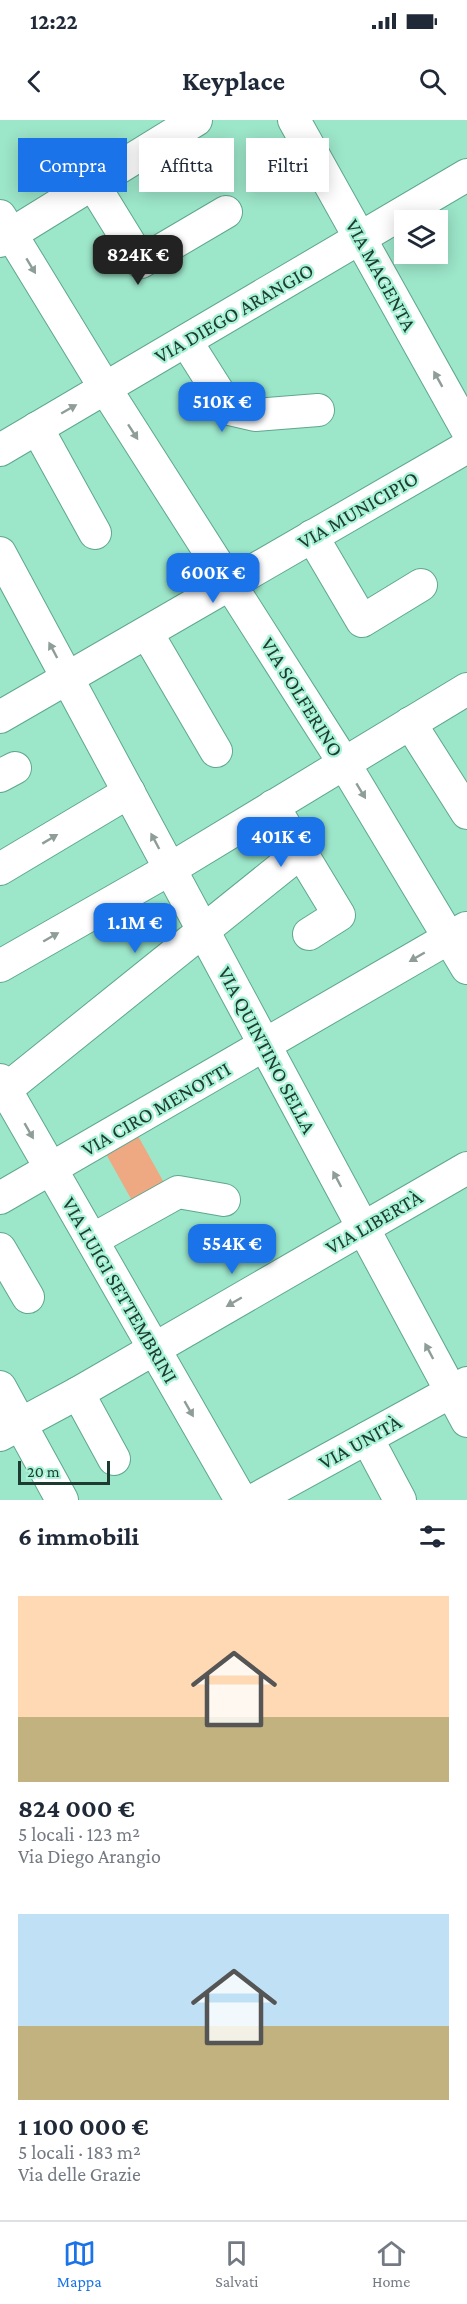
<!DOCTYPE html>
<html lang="it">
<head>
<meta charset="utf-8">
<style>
  body { margin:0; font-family:"Crimson Pro",serif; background:#f2f2f3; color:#1f2937; height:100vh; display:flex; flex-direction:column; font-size:22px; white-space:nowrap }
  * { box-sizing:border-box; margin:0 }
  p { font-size:20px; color:#747a83 }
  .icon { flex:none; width:33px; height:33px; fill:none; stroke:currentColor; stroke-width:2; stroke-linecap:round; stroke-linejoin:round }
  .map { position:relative; height:1380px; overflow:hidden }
  .side { display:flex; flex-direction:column; background:#fff; flex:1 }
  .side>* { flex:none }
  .guide { position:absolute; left:18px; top:18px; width:432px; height:54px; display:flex; gap:12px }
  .fabs { position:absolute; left:394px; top:90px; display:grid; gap:12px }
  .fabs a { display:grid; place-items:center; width:54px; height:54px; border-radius:0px; background:#fff; box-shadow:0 3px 15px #0003; font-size:30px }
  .scale { position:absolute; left:18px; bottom:15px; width:92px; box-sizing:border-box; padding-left:6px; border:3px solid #1d3b31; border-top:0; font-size:16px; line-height:21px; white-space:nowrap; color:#1d3b31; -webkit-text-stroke:4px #a9f3d7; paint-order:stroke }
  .price { position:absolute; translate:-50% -51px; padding:0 14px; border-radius:12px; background:#1a73e8; color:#fff; font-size:20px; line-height:39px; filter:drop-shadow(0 2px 3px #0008) }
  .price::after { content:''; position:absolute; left:50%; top:36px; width:18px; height:14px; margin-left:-9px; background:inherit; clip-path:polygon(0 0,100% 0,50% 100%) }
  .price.selected { background:#222; color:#fff }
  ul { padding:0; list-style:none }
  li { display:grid; align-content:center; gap:12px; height:318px; padding:0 18px }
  li span { display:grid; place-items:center; height:186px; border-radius:0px; color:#555 }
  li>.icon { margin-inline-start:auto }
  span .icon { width:108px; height:108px; fill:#fffc; stroke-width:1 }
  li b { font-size:26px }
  h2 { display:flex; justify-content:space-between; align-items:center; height:72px; padding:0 18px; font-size:26px }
  .pill { padding:0 21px; border-radius:0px; background:#fff; box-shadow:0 3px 15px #0003; font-size:21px; line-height:54px }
  .pill.selected { background:#1a73e8; color:#fff }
  .status { display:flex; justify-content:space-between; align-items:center; height:42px; padding:0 30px; background:#fff; direction:ltr }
  .status svg { height:16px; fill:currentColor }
  header { display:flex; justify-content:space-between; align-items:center; height:78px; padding:0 18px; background:#fff; font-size:27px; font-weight:700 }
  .menu { display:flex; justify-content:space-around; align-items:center; height:84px; border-top:2px solid #e0e1e3; background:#fff; font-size:16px; color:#747a83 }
  .menu a { display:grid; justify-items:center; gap:3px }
  .menu .selected { color:#1a73e8 }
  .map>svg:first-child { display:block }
  .grass { fill:#eea983 }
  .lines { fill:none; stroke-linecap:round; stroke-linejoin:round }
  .minor-casing { stroke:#5fa78e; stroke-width:34 }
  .minor { stroke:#fff; stroke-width:32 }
  .oneway { fill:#8e9d98 }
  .labels { text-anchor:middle; stroke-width:4.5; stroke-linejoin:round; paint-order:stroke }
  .street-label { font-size:21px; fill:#1d3b31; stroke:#a9f3d7 }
</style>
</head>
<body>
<div class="status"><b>12:22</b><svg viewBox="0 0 49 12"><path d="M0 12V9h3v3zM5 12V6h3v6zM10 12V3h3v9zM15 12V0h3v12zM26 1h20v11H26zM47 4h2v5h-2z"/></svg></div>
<header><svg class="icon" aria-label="back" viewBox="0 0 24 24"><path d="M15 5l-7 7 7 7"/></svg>Keyplace<svg class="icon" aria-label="search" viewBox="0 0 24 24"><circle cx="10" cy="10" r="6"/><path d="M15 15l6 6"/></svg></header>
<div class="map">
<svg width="467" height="1380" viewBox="0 0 467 1380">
  <rect width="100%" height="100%" fill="#9ce6ca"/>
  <path class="grass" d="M 138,1016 L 167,1068 L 135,1086 L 106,1034 Z"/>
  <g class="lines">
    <defs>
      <g id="minor">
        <path d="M 294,0 L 467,310"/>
        <path d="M 93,64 L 141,142 L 226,92"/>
        <path d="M 0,96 L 105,268 L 344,643 L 467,848"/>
        <path d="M 0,121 L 196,0"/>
        <path d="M 186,221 L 229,289 L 255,295 L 318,290"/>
        <path d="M 37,308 L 95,413"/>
        <path d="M 0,330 L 467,55"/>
        <path d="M 312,416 L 362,501 L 421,465"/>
        <path d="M 0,433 L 467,1301"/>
        <path d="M 147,513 L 216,631"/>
        <path d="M 0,597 L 467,327"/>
        <path d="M 410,603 L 467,693"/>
        <path d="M 0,656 L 15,648"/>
        <path d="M 273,686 L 339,795 L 309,814"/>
        <path d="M 0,749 L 129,672"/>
        <path d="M 0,846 L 170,749 L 467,569"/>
        <path d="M 0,960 L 241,1380"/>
        <path d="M 0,974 L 301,732"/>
        <path d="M 0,1078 L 466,808"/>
        <path d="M 92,1120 L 178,1072 L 224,1080"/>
        <path d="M 0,1129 L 28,1177"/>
        <path d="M 0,1267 L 62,1380"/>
        <path d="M 78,1273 L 114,1339"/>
        <path d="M 0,1315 L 78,1273 L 467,1048"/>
        <path d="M 367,1318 L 400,1380"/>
        <path d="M 254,1380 L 467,1263"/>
      </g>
    </defs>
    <use href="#minor" class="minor-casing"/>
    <use href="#minor" class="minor"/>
  </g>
  <defs><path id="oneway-solid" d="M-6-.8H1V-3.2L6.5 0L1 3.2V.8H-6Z" transform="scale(1.5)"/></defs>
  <g class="oneway">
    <use href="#oneway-solid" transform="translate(31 146) rotate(59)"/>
    <use href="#oneway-solid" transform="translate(438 259) rotate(-119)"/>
    <use href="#oneway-solid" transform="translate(69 289) rotate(-30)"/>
    <use href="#oneway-solid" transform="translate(133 312) rotate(57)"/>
    <use href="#oneway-solid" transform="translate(53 530) rotate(-118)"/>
    <use href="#oneway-solid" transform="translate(361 671) rotate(59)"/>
    <use href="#oneway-solid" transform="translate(50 719) rotate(-31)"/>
    <use href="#oneway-solid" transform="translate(155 721) rotate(-118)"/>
    <use href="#oneway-solid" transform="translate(51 817) rotate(-30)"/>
    <use href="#oneway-solid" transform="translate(417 837) rotate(150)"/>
    <use href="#oneway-solid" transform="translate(29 1011) rotate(60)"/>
    <use href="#oneway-solid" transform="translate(337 1059) rotate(-118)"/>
    <use href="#oneway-solid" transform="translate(234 1182) rotate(150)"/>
    <use href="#oneway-solid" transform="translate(429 1231) rotate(-118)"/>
    <use href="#oneway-solid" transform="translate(189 1289) rotate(60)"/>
  </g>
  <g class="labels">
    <g class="street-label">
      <text transform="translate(381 155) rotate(61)" y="7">VIA MAGENTA</text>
      <text transform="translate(234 193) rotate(-30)" y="7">VIA DIEGO ARANGIO</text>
      <text transform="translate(358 390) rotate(-30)" y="7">VIA MUNICIPIO</text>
      <text transform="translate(302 577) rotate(58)" y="7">VIA SOLFERINO</text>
      <text transform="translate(267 930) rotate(62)" y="7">VIA QUINTINO SELLA</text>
      <text transform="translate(156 989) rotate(-30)" y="7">VIA CIRO MENOTTI</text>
      <text transform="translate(374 1102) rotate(-30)" y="7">VIA LIBERTÀ</text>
      <text transform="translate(120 1170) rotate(60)" y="7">VIA LUIGI SETTEMBRINI</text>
      <text transform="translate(360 1322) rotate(-29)" y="7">VIA UNITÀ</text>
    </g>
  </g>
</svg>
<div class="fabs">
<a><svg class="icon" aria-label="layers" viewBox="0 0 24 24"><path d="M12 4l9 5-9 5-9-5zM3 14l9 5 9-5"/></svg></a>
</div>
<div class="scale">20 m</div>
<b class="price selected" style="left:138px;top:166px">824K €</b>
<b class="price" style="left:222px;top:313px">510K €</b>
<b class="price" style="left:213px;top:484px">600K €</b>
<b class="price" style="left:281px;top:748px">401K €</b>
<b class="price" style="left:135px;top:834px">1.1M €</b>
<b class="price" style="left:232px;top:1155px">554K €</b>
<div class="guide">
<a class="pill selected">Compra</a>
<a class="pill">Affitta</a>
<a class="pill">Filtri</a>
</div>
</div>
<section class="side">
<h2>6 immobili<svg class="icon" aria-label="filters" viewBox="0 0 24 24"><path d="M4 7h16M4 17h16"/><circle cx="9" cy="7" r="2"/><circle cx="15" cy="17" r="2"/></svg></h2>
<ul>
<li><span style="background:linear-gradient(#ffd9b3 65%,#c2b280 0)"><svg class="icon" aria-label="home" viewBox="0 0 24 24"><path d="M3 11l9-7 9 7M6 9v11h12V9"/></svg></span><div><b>824 000 €</b><p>5 locali · 123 m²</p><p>Via Diego Arangio</p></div></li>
<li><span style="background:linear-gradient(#bfe0f5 60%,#c2b280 0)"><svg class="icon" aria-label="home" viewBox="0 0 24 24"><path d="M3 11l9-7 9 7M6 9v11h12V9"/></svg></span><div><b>1 100 000 €</b><p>5 locali · 183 m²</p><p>Via delle Grazie</p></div></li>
</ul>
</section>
<nav class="menu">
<a class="selected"><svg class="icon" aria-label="map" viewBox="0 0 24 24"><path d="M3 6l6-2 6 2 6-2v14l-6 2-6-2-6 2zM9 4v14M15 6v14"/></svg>Mappa</a>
<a><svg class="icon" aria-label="saved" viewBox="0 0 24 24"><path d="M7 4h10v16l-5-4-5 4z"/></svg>Salvati</a>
<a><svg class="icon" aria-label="home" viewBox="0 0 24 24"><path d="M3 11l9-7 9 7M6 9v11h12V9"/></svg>Home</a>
</nav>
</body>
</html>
